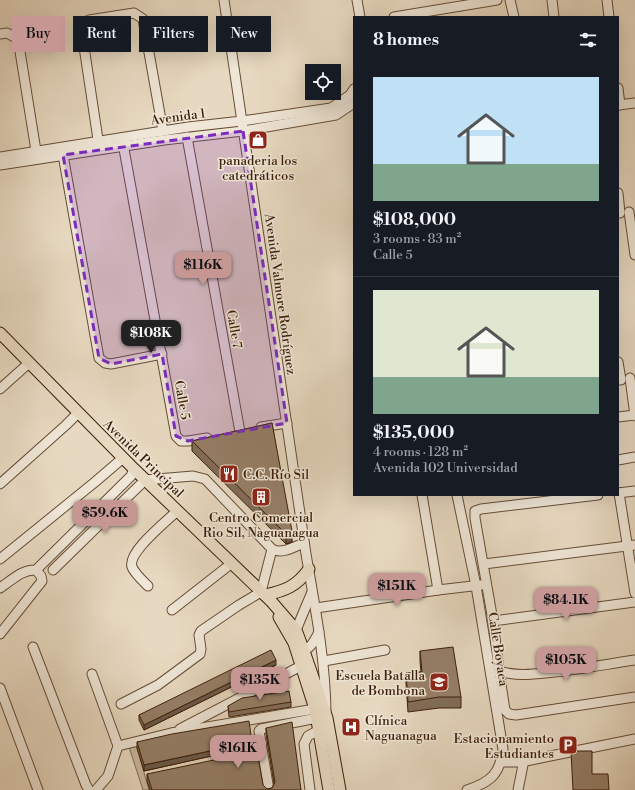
<!DOCTYPE html>
<html lang="en">
<head>
<meta charset="utf-8">
<style>
  body { margin:0; font-family:"Libre Bodoni",serif; background:#242831; color:#f1f3f6; height:100vh; display:flex; flex-direction:column; font-size:15px; white-space:nowrap }
  * { box-sizing:border-box; margin:0 }
  p { font-size:13px; color:#9ea1a6 }
  .icon { flex:none; width:22px; height:22px; fill:none; stroke:currentColor; stroke-width:2; stroke-linecap:round; stroke-linejoin:round }
  .map { position:relative; flex:1; overflow:hidden }
  .side { position:absolute; left:353px; top:16px; width:266px; height:480px; display:flex; flex-direction:column; background:#171b24; border-radius:0px; box-shadow:0 4px 16px #0002 }
  .side>* { flex:none }
  .hud { position:absolute; left:12px; top:16px; width:281px; height:36px; display:flex; gap:8px }
  .fabs { position:absolute; left:305px; top:64px; display:grid; gap:8px }
  .fabs a { display:grid; place-items:center; width:36px; height:36px; border-radius:0px; background:#171b24; box-shadow:0 4px 16px #0002; font-size:20px }
  .price { position:absolute; translate:-50% -34px; padding:0 9px; border-radius:8px; background:#c59692; color:#111; font-size:13px; line-height:26px; filter:drop-shadow(0 1px 2px #0008) }
  .price::after { content:''; position:absolute; left:50%; top:24px; width:12px; height:9px; margin-left:-6px; background:inherit; clip-path:polygon(0 0,100% 0,50% 100%) }
  .price.selected { background:#222; color:#fff }
  ul { padding:0; list-style:none }
  li { display:grid; align-content:center; gap:8px; height:212px; padding:0 20px }
  li+li { border-top:1px solid #363941 }
  li span { display:grid; place-items:center; height:124px; border-radius:0px; color:#555 }
  li>.icon { margin-inline-start:auto }
  span .icon { width:72px; height:72px; fill:#fffc; stroke-width:1 }
  li b { font-size:17px }
  h2 { display:flex; justify-content:space-between; align-items:center; height:48px; padding:0 20px; font-size:17px }
  .pill { padding:0 14px; border-radius:0px; background:#171b24; box-shadow:0 4px 16px #0002; font-size:14px; line-height:36px }
  .pill.selected { background:#c59692; color:#111 }
  .map>svg:first-child { display:block }
  .green { fill:#cab9a2; stroke:#836c55 }
  .lines { fill:none; stroke-linecap:round; stroke-linejoin:round }
  .minor-casing { stroke:#674d36; stroke-width:11 }
  .major-casing { stroke:#3c1e08; stroke-width:13 }
  .minor { stroke:#efe6d7; stroke-width:9 }
  .major { stroke:#e7d9c1; stroke-width:11 }
  .wall { fill:#806d59; stroke:#3c1e08 }
  .shaded-wall { fill:#685949; stroke:#3c1e08 }
  .building { fill:#957f68; stroke:#3c1e08 }
  .marked { fill:#7b2cbf; fill-opacity:0.2; stroke:#7b2cbf; stroke-width:3; stroke-dasharray:8 5; stroke-linejoin:round }
  .labels { text-anchor:middle; stroke-width:3; stroke-linejoin:round; paint-order:stroke }
  .street-label { font-size:13px; fill:#3c1e08; stroke:#efe6d7 }
  .poi-label { font-size:13px; fill:#3c1e08; stroke:#efe6d7 }
</style>
</head>
<body>
<div class="map">
<svg width="635" height="790" viewBox="0 0 635 790">
  <rect width="100%" height="100%" fill="#e7d9c1"/>
  <filter id="stains"><feTurbulence type="fractalNoise" baseFrequency=".005" numOctaves="4"/><feColorMatrix values="0 0 0 0 .2 0 0 0 0 .09 0 0 0 0 .02 0 0 0 .5 -.17"/></filter>
  <radialGradient id="worn" r=".72"><stop offset=".6" stop-color="#630" stop-opacity="0"/><stop offset="1" stop-color="#630" stop-opacity=".3"/></radialGradient>
  <path class="green" d="M 136,745 L 149,790 L 143,790 L 129,747 Z"/>
  <g class="lines">
    <defs>
      <g id="minor">
        <path d="M 224,0 L 306,554 C 315,607 325,657 326,711"/>
        <path d="M 357,0 L 360,17"/>
        <path d="M 510,0 L 514,17"/>
        <path d="M 552,0 L 554,17"/>
        <path d="M 607,0 L 609,17"/>
        <path d="M 394,17 L 497,0"/>
        <path d="M 0,34 L 7,33 L 18,39 L 37,157"/>
        <path d="M 618,88 L 620,105"/>
        <path d="M 618,105 L 635,103"/>
        <path d="M 187,137 L 240,432"/>
        <path d="M 122,138 L 176,436 L 181,441 L 188,441 L 207,438"/>
        <path d="M 99,146 L 81,27 L 89,20 L 134,13 L 143,19 L 163,131"/>
        <path d="M 63,155 L 99,358 L 105,363 L 111,364 L 162,354"/>
        <path d="M 0,157 L 188,127 L 242,121 L 331,108 L 350,95 L 354,89"/>
        <path d="M 0,165 L 164,140 L 243,131 L 336,115 L 354,103"/>
        <path d="M 618,193 L 620,213"/>
        <path d="M 629,212 L 635,255"/>
        <path d="M 618,362 L 621,380"/>
        <path d="M 630,378 L 635,416"/>
        <path d="M 0,389 L 29,363"/>
        <path d="M 618,417 L 635,415"/>
        <path d="M 261,427 L 287,423"/>
        <path d="M 618,460 L 635,457"/>
        <path d="M 0,484 L 66,425 L 78,413"/>
        <path d="M 618,493 L 635,491"/>
        <path d="M 619,493 L 635,593"/>
        <path d="M 422,495 L 438,590"/>
        <path d="M 457,495 L 476,586 L 503,749 C 500,774 491,782 467,790"/>
        <path d="M 598,495 L 481,509 L 475,511 L 475,518 L 493,621 L 499,671 L 505,710 L 509,714 L 516,715 L 635,697"/>
        <path d="M 0,559 L 95,482 L 123,458"/>
        <path d="M 484,564 L 635,545"/>
        <path d="M 53,570 L 145,480 L 193,476 L 205,479 L 272,549 C 282,555 295,546 304,543"/>
        <path d="M 148,586 C 143,581 135,574 132,567 C 127,552 167,521 177,511"/>
        <path d="M 0,588 C 11,581 22,569 36,570 L 131,476 L 134,469"/>
        <path d="M 316,608 L 438,590 L 481,585"/>
        <path d="M 172,610 L 232,563"/>
        <path d="M 493,621 L 635,602"/>
        <path d="M 0,634 L 42,581 L 41,576 L 36,570"/>
        <path d="M 295,635 L 296,630 L 312,592"/>
        <path d="M 33,647 L 86,785 L 89,790"/>
        <path d="M 298,653 C 310,650 314,642 319,632"/>
        <path d="M 324,661 L 385,650"/>
        <path d="M 499,671 C 518,677 535,674 555,672 C 582,669 608,664 635,660"/>
        <path d="M 92,674 L 118,746 L 108,776 L 96,790"/>
        <path d="M 0,688 L 38,790"/>
        <path d="M 121,704 L 158,685 L 200,654 L 201,649 L 199,635 L 201,631 L 239,605 L 261,592 L 272,549"/>
        <path d="M 180,729 L 301,666"/>
        <path d="M 118,746 L 171,733 L 315,709"/>
        <path d="M 501,762 L 521,762 L 523,765 L 518,790"/>
        <path d="M 521,762 L 635,739"/>
        <path d="M 269,790 L 259,731 L 261,729 L 317,718"/>
        <path d="M 310,790 L 304,744 L 308,736 L 319,730"/>
      </g>
      <g id="major">
        <path d="M 0,333 L 134,469 L 271,601 L 296,630 L 304,651 L 327,718 L 340,790"/>
        <path d="M 265,595 C 285,591 297,586 309,569"/>
        <path d="M 279,617 L 294,643 L 315,709 L 329,790"/>
      </g>
    </defs>
    <use href="#minor" class="minor-casing"/>
    <use href="#major" class="major-casing"/>
    <use href="#minor" class="minor"/>
    <use href="#major" class="major"/>
  </g>
  <g class="wall">
    <path d="M 272,423 L 292,542 L 286,544 L 192,451 L 192,441 Z"/>
    <path d="M 420,651 L 461,697 L 461,708 L 439,708 L 408,712 L 406,683 L 406,673 L 421,672 L 420,661 Z"/>
    <path d="M 276,665 L 144,730 L 139,720 L 139,715 Z"/>
    <path d="M 291,702 L 291,707 L 229,717 L 228,706 Z"/>
    <path d="M 266,728 L 301,790 L 150,790 L 147,781 L 147,774 L 263,785 L 267,789 L 272,788 L 274,784 L 266,734 Z"/>
    <path d="M 137,742 L 252,747 L 144,771 L 137,748 Z"/>
  </g>
  <g class="shaded-wall">
    <path d="M 292,531 L 292,542 L 286,544 L 286,534 Z"/>
    <path d="M 276,660 L 276,665 L 144,730 L 144,725 Z"/>
    <path d="M 252,742 L 252,747 L 144,771 L 144,765 Z"/>
  </g>
  <g class="building">
    <path d="M 272,423 L 292,531 L 286,534 L 192,441 Z"/>
    <path d="M 453,647 L 461,697 L 439,697 L 408,702 L 406,673 L 422,672 L 420,651 Z"/>
    <path d="M 271,650 L 276,660 L 144,725 L 139,715 Z"/>
    <path d="M 289,691 L 291,702 L 229,712 L 228,706 L 242,698 Z"/>
    <path d="M 249,721 L 252,742 L 144,765 L 137,742 L 172,734 Z"/>
    <path d="M 292,722 L 301,790 L 152,790 L 147,774 L 257,751 L 263,785 L 267,789 L 272,788 L 275,782 L 266,728 Z"/>
    <path d="M 571,751 L 592,751 L 592,774 L 608,774 L 609,790 L 573,790 Z"/>
  </g>
  <path class="marked" d="M 243,131 L 287,423 L 188,441 L 176,436 L 162,354 L 111,364 L 99,358 L 63,155 Z"/>
  <defs>
    <symbol id="shop-square" viewBox="-11 -11 22 22"><rect x="-9" y="-9" width="18" height="18" rx="4" fill="#8f2418" stroke="#efe6d7"/><path d="M-5-2.5h2.3a2.7 3.5 0 0 1 5.4 0H5L5.5 6h-11ZM-1.5-2.5h3a1.5 2.3 0 0 0-3 0Z" fill="#fff"/></symbol>
    <symbol id="restaurant-square" viewBox="-11 -11 22 22"><rect x="-9" y="-9" width="18" height="18" rx="4" fill="#8f2418" stroke="#efe6d7"/><path d="M-5-6h1v4h1v-4h1v4h1v-4h1v5L-1.5 .5V6h-2V.5L-5-1ZM5-6V6H3V1.5H1.5Q1.5-4 5-6Z" fill="#fff"/></symbol>
    <symbol id="building-square" viewBox="-11 -11 22 22"><rect x="-9" y="-9" width="18" height="18" rx="4" fill="#8f2418" stroke="#efe6d7"/><path d="M-4-6H4V6H1V3H-1V6H-4ZM-2.5-4.3h1.7v1.8h-1.7ZM.8-4.3h1.7v1.8H.8ZM-2.5-1h1.7V.8h-1.7ZM.8-1h1.7V.8H.8Z" fill="#fff"/></symbol>
    <symbol id="school-square" viewBox="-11 -11 22 22"><rect x="-9" y="-9" width="18" height="18" rx="4" fill="#8f2418" stroke="#efe6d7"/><path d="M0-5L7-2L0 1L-7-2ZM-4 1L0 2.5L4 1V4Q0 6-4 4Z" fill="#fff"/></symbol>
    <symbol id="hospital-square" viewBox="-11 -11 22 22"><rect x="-9" y="-9" width="18" height="18" rx="4" fill="#8f2418" stroke="#efe6d7"/><path d="M-5-5h3v3.5h4V-5h3V5h-3V1.5h-4V5h-3Z" fill="#fff"/></symbol>
    <symbol id="parking-square" viewBox="-11 -11 22 22"><rect x="-9" y="-9" width="18" height="18" rx="4" fill="#8f2418" stroke="#efe6d7"/><path d="M-3.5-5.5H1a3.5 3.5 0 0 1 0 7H-1V5.5H-3.5ZM-1-3.4V-.6H.8a1.4 1.4 0 0 0 0-2.8Z" fill="#fff"/></symbol>
  </defs>
  <g fill-rule="evenodd">
    <use href="#shop-square" x="247" y="129" width="22" height="22"/>
    <use href="#restaurant-square" x="218" y="463" width="22" height="22"/>
    <use href="#building-square" x="250" y="486" width="22" height="22"/>
    <use href="#school-square" x="428" y="671" width="22" height="22"/>
    <use href="#hospital-square" x="340" y="716" width="22" height="22"/>
    <use href="#parking-square" x="557" y="734" width="22" height="22"/>
  </g>
  <g class="labels">
    <g class="street-label">
      <text transform="translate(178 116) rotate(-8)" y="5">Avenida 1</text>
      <text transform="translate(281 294) rotate(82)" y="5">Avenida Valmore Rodríguez</text>
      <text transform="translate(235 329) rotate(80)" y="5">Calle 7</text>
      <text transform="translate(183 400) rotate(80)" y="5">Calle 5</text>
      <text transform="translate(144 458) rotate(44)" y="5">Avenida Principal</text>
      <text transform="translate(499 649) rotate(81)" y="5">Calle Boyaca</text>
    </g>
    <g class="poi-label">
      <text x="258" y="165">panaderia los<tspan x="258" dy="15">catedráticos</tspan></text>
      <text x="243" y="479" text-anchor="start">C.C. Río Sil</text>
      <text x="261" y="522">Centro Comercial<tspan x="261" dy="15">Rio Sil, Naguanagua</tspan></text>
      <text x="425" y="680" text-anchor="end">Escuela Batalla<tspan x="425" dy="15">de Bombona</tspan></text>
      <text x="365" y="725" text-anchor="start">Clínica<tspan x="365" dy="15">Naguanagua</tspan></text>
      <text x="554" y="743" text-anchor="end">Estacionamiento<tspan x="554" dy="15">Estudiantes</tspan></text>
    </g>
  </g>
  <rect width="100%" height="100%" filter="url(#stains)"/>
  <rect width="100%" height="100%" fill="url(#worn)"/>
</svg>
<div class="fabs">
<a><svg class="icon" aria-label="locate" viewBox="0 0 24 24"><circle cx="12" cy="12" r="6"/><path d="M12 2v4M12 18v4M2 12h4M18 12h4"/></svg></a>
</div>
<b class="price" style="left:203px;top:286px">$116K</b>
<b class="price selected" style="left:151px;top:354px">$108K</b>
<b class="price" style="left:105px;top:534px">$59.6K</b>
<b class="price" style="left:397px;top:607px">$151K</b>
<b class="price" style="left:566px;top:621px">$84.1K</b>
<b class="price" style="left:566px;top:681px">$105K</b>
<b class="price" style="left:260px;top:701px">$135K</b>
<b class="price" style="left:238px;top:769px">$161K</b>
<div class="hud">
<a class="pill selected">Buy</a>
<a class="pill">Rent</a>
<a class="pill">Filters</a>
<a class="pill">New</a>
</div>
<section class="side">
<h2>8 homes<svg class="icon" aria-label="filters" viewBox="0 0 24 24"><path d="M4 7h16M4 17h16"/><circle cx="9" cy="7" r="2"/><circle cx="15" cy="17" r="2"/></svg></h2>
<ul>
<li><span style="background:linear-gradient(#bfe0f5 70%,#7fa58c 0)"><svg class="icon" aria-label="home" viewBox="0 0 24 24"><path d="M3 11l9-7 9 7M6 9v11h12V9"/></svg></span><div><b>$108,000</b><p>3 rooms · 83 m²</p><p>Calle 5</p></div></li>
<li><span style="background:linear-gradient(#dfe7d0 70%,#7fa58c 0)"><svg class="icon" aria-label="home" viewBox="0 0 24 24"><path d="M3 11l9-7 9 7M6 9v11h12V9"/></svg></span><div><b>$135,000</b><p>4 rooms · 128 m²</p><p>Avenida 102 Universidad</p></div></li>
</ul>
</section>
</div>
</body>
</html>
